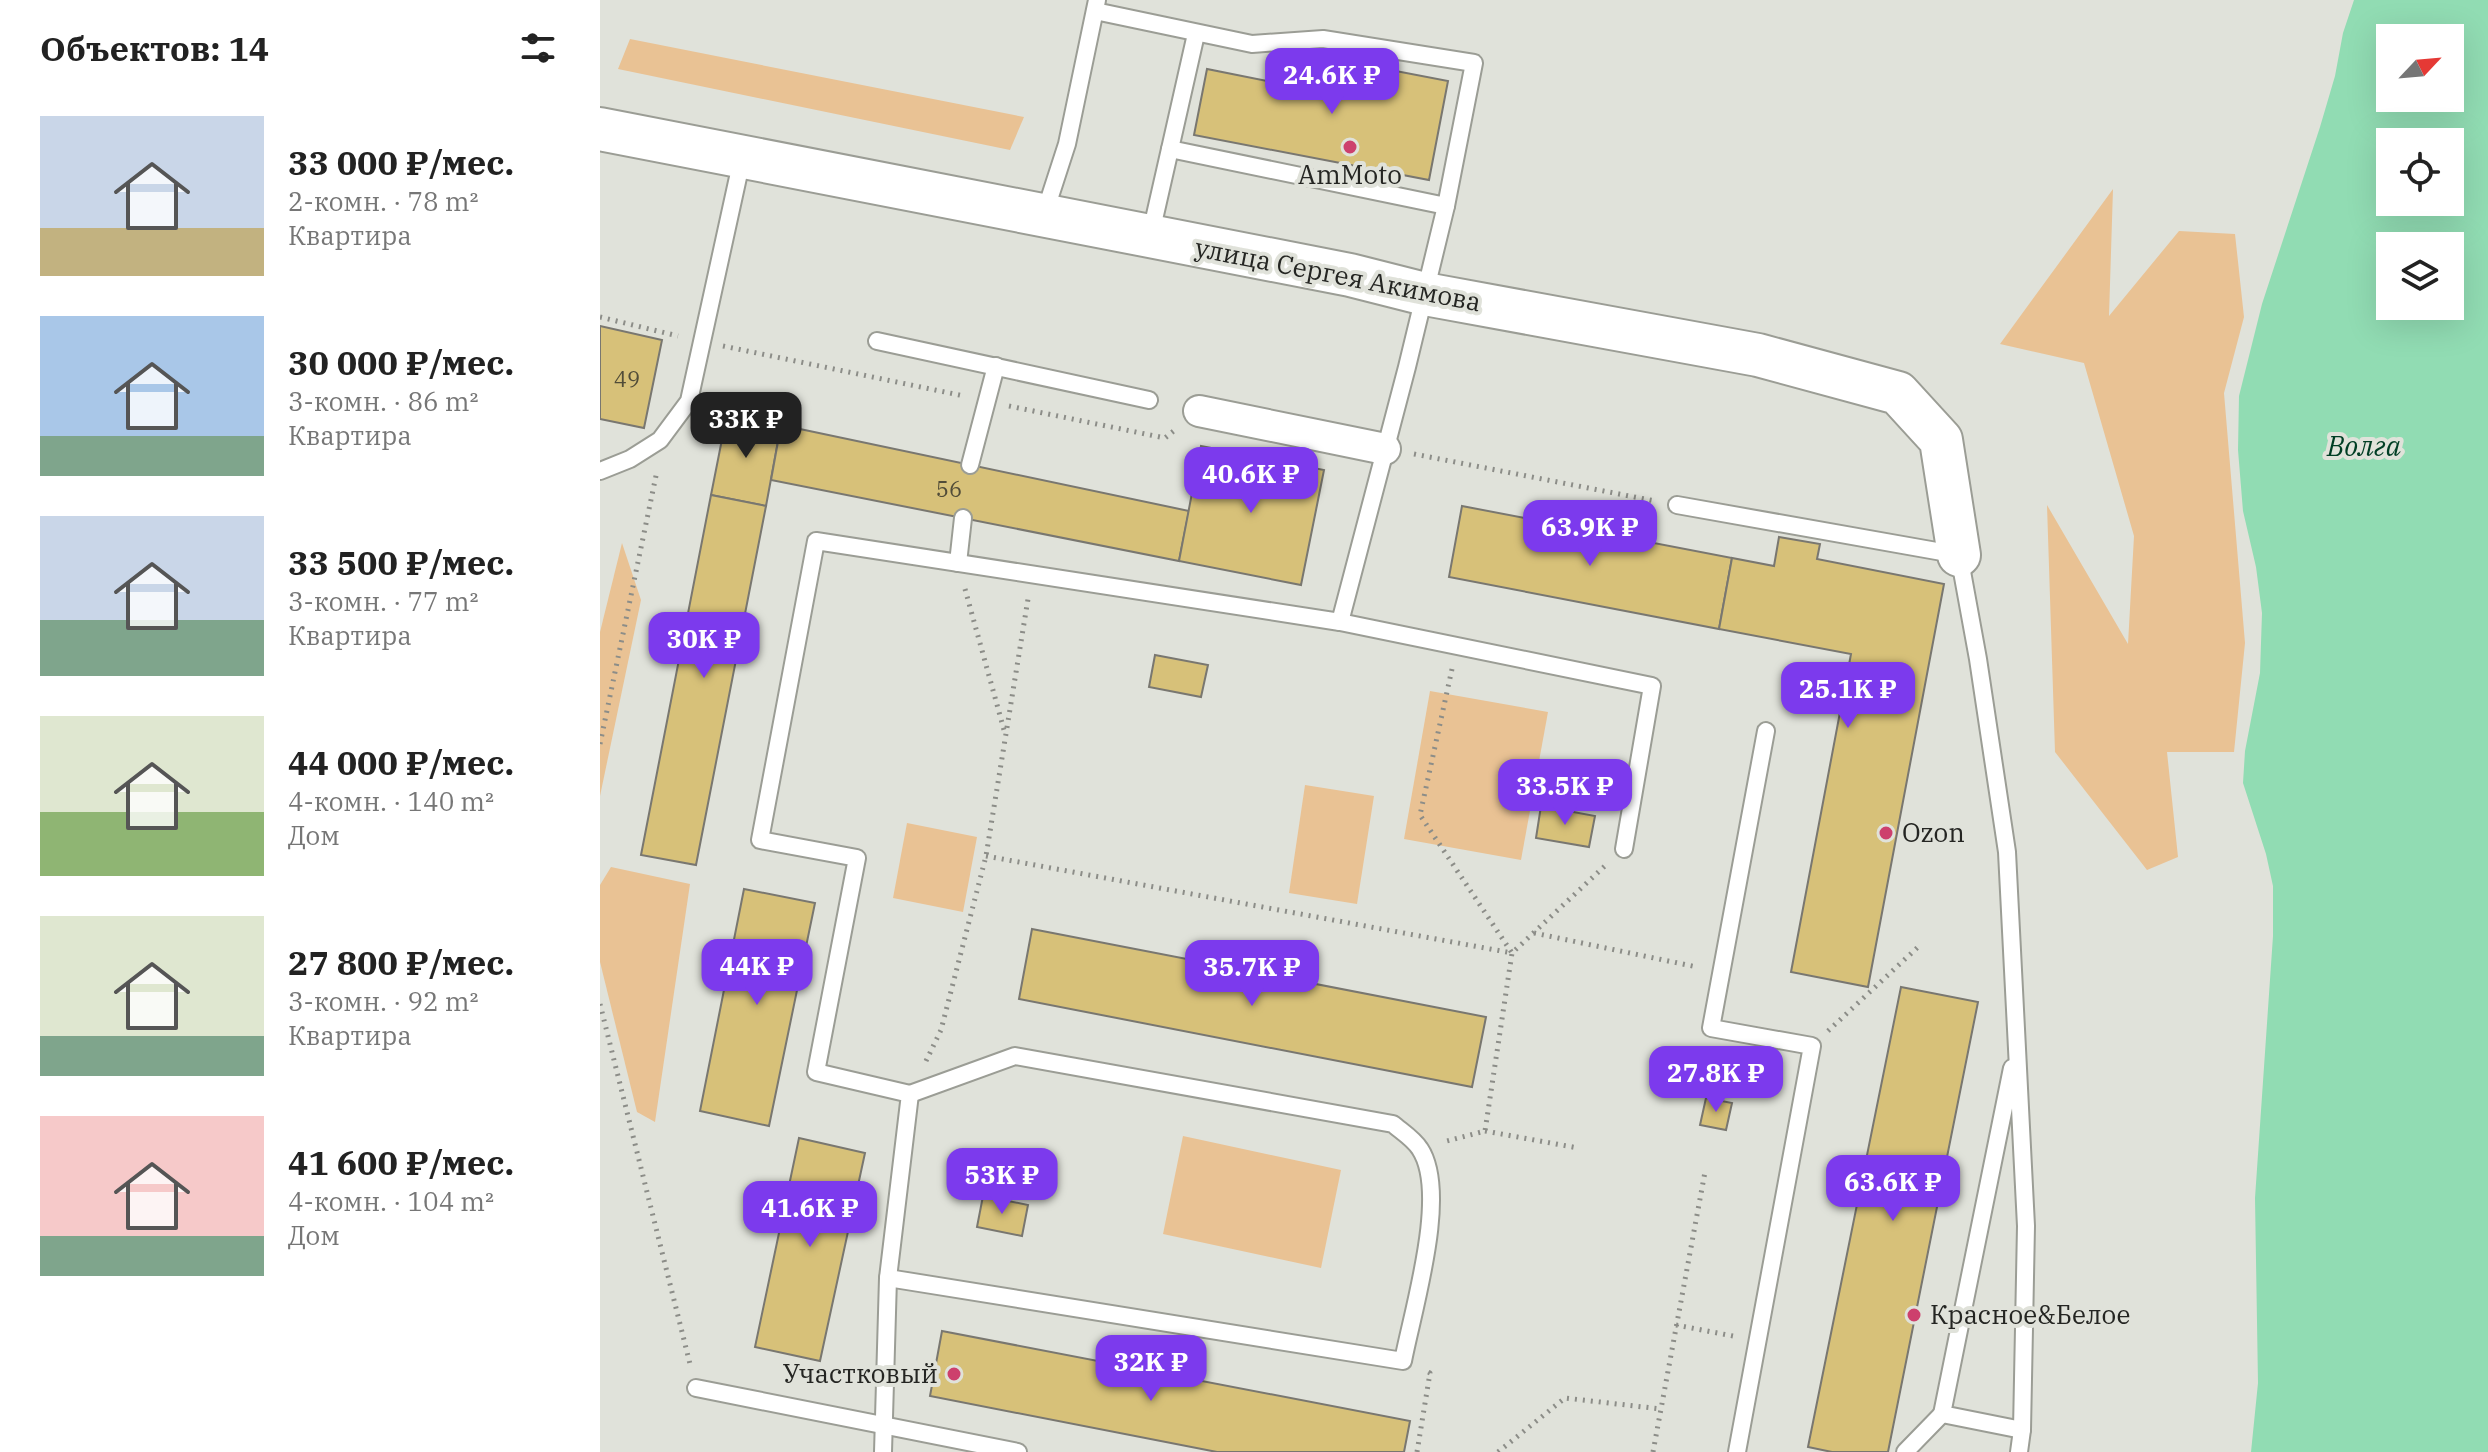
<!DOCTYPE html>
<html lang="ru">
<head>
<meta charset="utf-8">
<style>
  body { margin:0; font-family:"IBM Plex Serif",serif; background:#f6f6f6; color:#222; height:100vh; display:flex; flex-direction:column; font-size:30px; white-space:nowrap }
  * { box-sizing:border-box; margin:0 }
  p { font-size:26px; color:#767676 }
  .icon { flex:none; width:44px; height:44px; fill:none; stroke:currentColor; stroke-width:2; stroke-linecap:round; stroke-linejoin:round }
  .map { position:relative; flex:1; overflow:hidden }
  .drawer { display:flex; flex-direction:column; background:#fff; width:600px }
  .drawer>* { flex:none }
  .needle { width:52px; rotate:64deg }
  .buttons { position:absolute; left:1776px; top:24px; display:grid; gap:16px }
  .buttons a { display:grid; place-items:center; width:88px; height:88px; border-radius:0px; background:#fff; box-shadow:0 8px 32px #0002; font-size:40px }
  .price { position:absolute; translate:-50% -68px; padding:0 18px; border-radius:16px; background:#7c3aed; color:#fff; font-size:26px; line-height:52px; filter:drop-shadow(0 2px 4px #0008) }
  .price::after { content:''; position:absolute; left:50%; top:48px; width:24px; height:18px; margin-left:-12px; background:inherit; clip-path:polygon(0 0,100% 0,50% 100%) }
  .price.selected { background:#222; color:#fff }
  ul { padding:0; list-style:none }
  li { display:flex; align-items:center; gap:24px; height:200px; padding:0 40px }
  li span { display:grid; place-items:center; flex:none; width:224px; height:160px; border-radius:0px; color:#555 }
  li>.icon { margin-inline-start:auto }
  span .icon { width:96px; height:96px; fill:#fffc; stroke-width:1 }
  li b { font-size:34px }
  h2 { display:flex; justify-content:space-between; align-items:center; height:96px; padding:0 40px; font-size:34px }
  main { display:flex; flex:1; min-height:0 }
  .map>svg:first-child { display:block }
  .green { fill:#e9c294 }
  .water { fill:#91dcb3; fill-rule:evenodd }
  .building { fill:#d7c179; stroke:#797770; stroke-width:2 }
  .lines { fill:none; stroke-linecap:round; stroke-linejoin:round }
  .lane-casing { stroke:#9b9d95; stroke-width:20 }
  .street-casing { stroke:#9b9d95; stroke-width:34 }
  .secondary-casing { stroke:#9b9d95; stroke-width:46 }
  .path { stroke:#8c8d88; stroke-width:5; stroke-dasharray:2 6; stroke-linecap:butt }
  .lane { stroke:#fff; stroke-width:16 }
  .street { stroke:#fff; stroke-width:30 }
  .secondary { stroke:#fff; stroke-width:42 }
  .poi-dot { fill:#cd406d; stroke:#e0e2da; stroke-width:3 }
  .labels { text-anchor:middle; stroke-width:8; stroke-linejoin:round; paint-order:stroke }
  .number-label { font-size:22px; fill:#514c38 }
  .poi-label { font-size:26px; fill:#242522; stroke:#e0e2da; text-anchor:start }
  .street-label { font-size:26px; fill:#242522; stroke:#e0e2da }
  .water-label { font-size:28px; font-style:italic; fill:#003e24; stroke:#e0e2da }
</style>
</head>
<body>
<main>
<section class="drawer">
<h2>Объектов: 14<svg class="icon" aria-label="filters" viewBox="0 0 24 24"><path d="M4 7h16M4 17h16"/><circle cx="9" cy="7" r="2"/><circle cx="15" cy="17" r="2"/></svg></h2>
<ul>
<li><span style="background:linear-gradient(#c9d6e8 70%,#c2b280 0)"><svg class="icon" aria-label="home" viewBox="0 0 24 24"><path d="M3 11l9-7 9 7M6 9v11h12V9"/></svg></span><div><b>33 000 ₽/мес.</b><p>2-комн. · 78 m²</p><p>Квартира</p></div></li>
<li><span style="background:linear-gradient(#a9c7e8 75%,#7fa58c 0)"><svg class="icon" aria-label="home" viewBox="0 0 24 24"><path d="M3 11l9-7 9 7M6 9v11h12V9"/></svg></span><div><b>30 000 ₽/мес.</b><p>3-комн. · 86 m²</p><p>Квартира</p></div></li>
<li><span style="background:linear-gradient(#c9d6e8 65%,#7fa58c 0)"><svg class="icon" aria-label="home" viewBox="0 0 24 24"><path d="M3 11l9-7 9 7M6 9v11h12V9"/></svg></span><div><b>33 500 ₽/мес.</b><p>3-комн. · 77 m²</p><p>Квартира</p></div></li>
<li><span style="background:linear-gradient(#dfe7d0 60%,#8fb573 0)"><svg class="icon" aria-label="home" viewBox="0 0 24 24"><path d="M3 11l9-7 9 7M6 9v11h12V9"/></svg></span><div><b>44 000 ₽/мес.</b><p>4-комн. · 140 m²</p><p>Дом</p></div></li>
<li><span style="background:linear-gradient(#dfe7d0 75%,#7fa58c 0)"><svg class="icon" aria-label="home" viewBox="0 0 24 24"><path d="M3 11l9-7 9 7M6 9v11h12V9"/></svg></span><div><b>27 800 ₽/мес.</b><p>3-комн. · 92 m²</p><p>Квартира</p></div></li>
<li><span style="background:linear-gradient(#f6c9c9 75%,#7fa58c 0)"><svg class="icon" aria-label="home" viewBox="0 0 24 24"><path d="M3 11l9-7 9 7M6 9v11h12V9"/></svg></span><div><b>41 600 ₽/мес.</b><p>4-комн. · 104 m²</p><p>Дом</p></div></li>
</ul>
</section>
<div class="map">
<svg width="1888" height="1452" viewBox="0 0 1888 1452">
  <rect width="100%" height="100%" fill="#e0e2da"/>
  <g class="green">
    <path d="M 30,39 L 424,117 L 410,150 L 18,69 Z"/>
    <path d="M 1513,189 L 1509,316 L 1579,231 L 1635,234 L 1644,317 L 1624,393 L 1645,643 L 1634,752 L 1567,752 L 1578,857 L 1547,870 L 1455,752 L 1447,505 L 1528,644 L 1534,536 L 1484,363 L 1400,344 Z"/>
    <path d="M 22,543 L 41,600 L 0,796 L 0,632 Z"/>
    <path d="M 830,691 L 948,712 L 921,860 L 804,839 Z"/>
    <path d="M 705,785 L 774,796 L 757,904 L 689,893 Z"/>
    <path d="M 307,823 L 377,837 L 363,912 L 293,898 Z"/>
    <path d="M 11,867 L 90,884 L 55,1122 L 37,1112 L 0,962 L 0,885 Z"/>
    <path d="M 583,1136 L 741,1170 L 721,1268 L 563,1234 Z"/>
  </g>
  <path class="water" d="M 1754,0 L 1888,0 L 1888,1452 L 1651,1452 L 1658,1383 L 1655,1198 L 1673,936 L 1673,886 L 1666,854 L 1643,783 L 1645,751 L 1660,673 L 1662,613 L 1656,567 L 1643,511 L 1638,450 L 1639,396 L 1662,304 L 1720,127 L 1735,76 L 1743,33 ZM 1790,38 L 1850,38 L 1850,98 L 1790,98 ZM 1790,142 L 1850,142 L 1850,202 L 1790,202 ZM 1790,246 L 1850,246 L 1850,306 L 1790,306 Z"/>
  <g class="building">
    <path d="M 723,57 L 848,81 L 829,180 L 594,135 L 607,69 L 717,91 Z"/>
    <path d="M 0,326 L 62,340 L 44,428 L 0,419 Z"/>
    <path d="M 127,414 L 181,425 L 166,506 L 111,495 Z"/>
    <path d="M 181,425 L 589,511 L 579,561 L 171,480 Z"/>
    <path d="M 601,446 L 724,470 L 701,585 L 579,561 Z"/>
    <path d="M 111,495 L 166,506 L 96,865 L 41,855 Z"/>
    <path d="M 862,506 L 1132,558 L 1119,629 L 849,577 Z"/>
    <path d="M 1179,537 L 1220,544 L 1217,559 L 1344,584 L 1268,987 L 1191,972 L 1251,654 L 1119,629 L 1132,558 L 1174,566 Z"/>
    <path d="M 555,655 L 608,665 L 601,697 L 549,687 Z"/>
    <path d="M 941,806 L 995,816 L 989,847 L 936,838 Z"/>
    <path d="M 144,889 L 215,903 L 169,1126 L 100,1111 Z"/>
    <path d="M 432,929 L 886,1017 L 872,1087 L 419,999 Z"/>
    <path d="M 1301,987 L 1378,1002 L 1288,1452 L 1232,1452 L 1208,1447 Z"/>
    <path d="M 1106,1098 L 1132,1103 L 1126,1130 L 1100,1125 Z"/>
    <path d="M 199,1138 L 265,1153 L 220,1361 L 155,1347 Z"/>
    <path d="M 383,1196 L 428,1205 L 422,1236 L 377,1227 Z"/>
    <path d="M 342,1331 L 810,1421 L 804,1452 L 617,1452 L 330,1396 Z"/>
  </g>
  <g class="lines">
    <defs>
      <g id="lane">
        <path d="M 495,11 L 652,44 L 723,39 L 874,63 L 846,206 L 570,149 L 596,34"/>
        <path d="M 444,215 L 467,144 L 497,0"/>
        <path d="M 550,237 L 570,149"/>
        <path d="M 277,341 L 549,400"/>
        <path d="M 370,465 L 396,366"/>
        <path d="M 0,471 L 30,459 L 60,440 L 89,401 L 142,159"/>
        <path d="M 1077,505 L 1359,555 L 1378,659 L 1407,852 L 1426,1226 L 1422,1430 L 1419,1452"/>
        <path d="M 358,563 L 363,518"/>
        <path d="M 740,622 L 1052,686 L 1024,849"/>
        <path d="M 1412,1068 L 1342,1414 L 1422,1430"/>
        <path d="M 288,1278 L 803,1361 C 813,1309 849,1193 820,1149 C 814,1139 801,1131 793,1124 L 415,1056 L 310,1094"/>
        <path d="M 96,1388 L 418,1452"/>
        <path d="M 283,1452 L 288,1278 L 310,1094 L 216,1072 L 257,858 L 160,840 L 216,541 L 740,622 L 807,367 L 846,206"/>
        <path d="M 1137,1452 L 1212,1046 L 1111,1028 L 1166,731"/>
        <path d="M 1305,1452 L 1342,1414"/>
      </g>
      <path id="street" d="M 599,411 L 785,449"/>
      <path id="secondary" d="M 0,129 L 750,275 L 825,294 L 1158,355 L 1298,393 L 1341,440 L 1359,555"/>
    </defs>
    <use href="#lane" class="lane-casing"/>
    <use href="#street" class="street-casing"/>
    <use href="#secondary" class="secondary-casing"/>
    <g class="path">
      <path d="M 0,317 L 78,336"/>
      <path d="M 123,346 L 364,396"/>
      <path d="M 409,406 L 565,438 L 576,429"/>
      <path d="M 814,454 L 1055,501"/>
      <path d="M 365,589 L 404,730"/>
      <path d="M 852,669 L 820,815 L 912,953 L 1008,863"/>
      <path d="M 0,744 L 57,471"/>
      <path d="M 386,856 L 912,953 L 885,1131 L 843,1142"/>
      <path d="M 934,933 L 1097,967"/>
      <path d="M 0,1004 L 90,1364"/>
      <path d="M 1228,1031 L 1318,947"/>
      <path d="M 326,1061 L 341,1030 L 386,856 L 428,599"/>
      <path d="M 885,1131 L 978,1148"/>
      <path d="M 1076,1325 L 1133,1336"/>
      <path d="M 817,1452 L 830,1373 L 824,1370"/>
      <path d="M 898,1452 L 965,1398 L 1061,1409"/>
      <path d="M 1053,1452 L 1105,1172"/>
    </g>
    <use href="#lane" class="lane"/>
    <use href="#street" class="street"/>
    <use href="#secondary" class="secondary"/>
  </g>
  <g class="poi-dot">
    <circle cx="750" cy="147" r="8"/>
    <circle cx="1286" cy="833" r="8"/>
    <circle cx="1314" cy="1315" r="8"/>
    <circle cx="354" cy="1374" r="8"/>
  </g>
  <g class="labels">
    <g class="number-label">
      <text x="27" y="387">49</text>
      <text x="349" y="497">56</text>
    </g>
    <g class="poi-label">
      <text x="750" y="184" text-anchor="middle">AmMoto</text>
      <text x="1302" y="842">Ozon</text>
      <text x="1330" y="1324">Красное&amp;Белое</text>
      <text x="338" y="1383" text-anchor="end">Участковый</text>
    </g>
    <g class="street-label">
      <text transform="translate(738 275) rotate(11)" y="9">улица Сергея Акимова</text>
    </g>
    <g class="water-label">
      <text x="1764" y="456">Волга</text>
    </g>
  </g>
</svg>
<div class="buttons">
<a><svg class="needle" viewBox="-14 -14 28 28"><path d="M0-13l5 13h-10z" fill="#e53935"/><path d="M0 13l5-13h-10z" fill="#767676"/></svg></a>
<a><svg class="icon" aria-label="locate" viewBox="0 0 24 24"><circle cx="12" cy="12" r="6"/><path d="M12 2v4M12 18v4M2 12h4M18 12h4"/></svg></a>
<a><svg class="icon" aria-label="layers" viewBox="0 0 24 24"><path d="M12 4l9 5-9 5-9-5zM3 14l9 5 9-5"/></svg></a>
</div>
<b class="price" style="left:732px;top:116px">24.6K ₽</b>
<b class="price selected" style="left:146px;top:460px">33K ₽</b>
<b class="price" style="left:651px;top:515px">40.6K ₽</b>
<b class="price" style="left:990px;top:568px">63.9K ₽</b>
<b class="price" style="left:104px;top:680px">30K ₽</b>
<b class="price" style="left:1248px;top:730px">25.1K ₽</b>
<b class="price" style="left:965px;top:827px">33.5K ₽</b>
<b class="price" style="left:157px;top:1007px">44K ₽</b>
<b class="price" style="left:652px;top:1008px">35.7K ₽</b>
<b class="price" style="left:1116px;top:1114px">27.8K ₽</b>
<b class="price" style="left:402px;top:1216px">53K ₽</b>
<b class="price" style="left:1293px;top:1223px">63.6K ₽</b>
<b class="price" style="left:210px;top:1249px">41.6K ₽</b>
<b class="price" style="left:551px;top:1403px">32K ₽</b>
</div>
</main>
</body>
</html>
